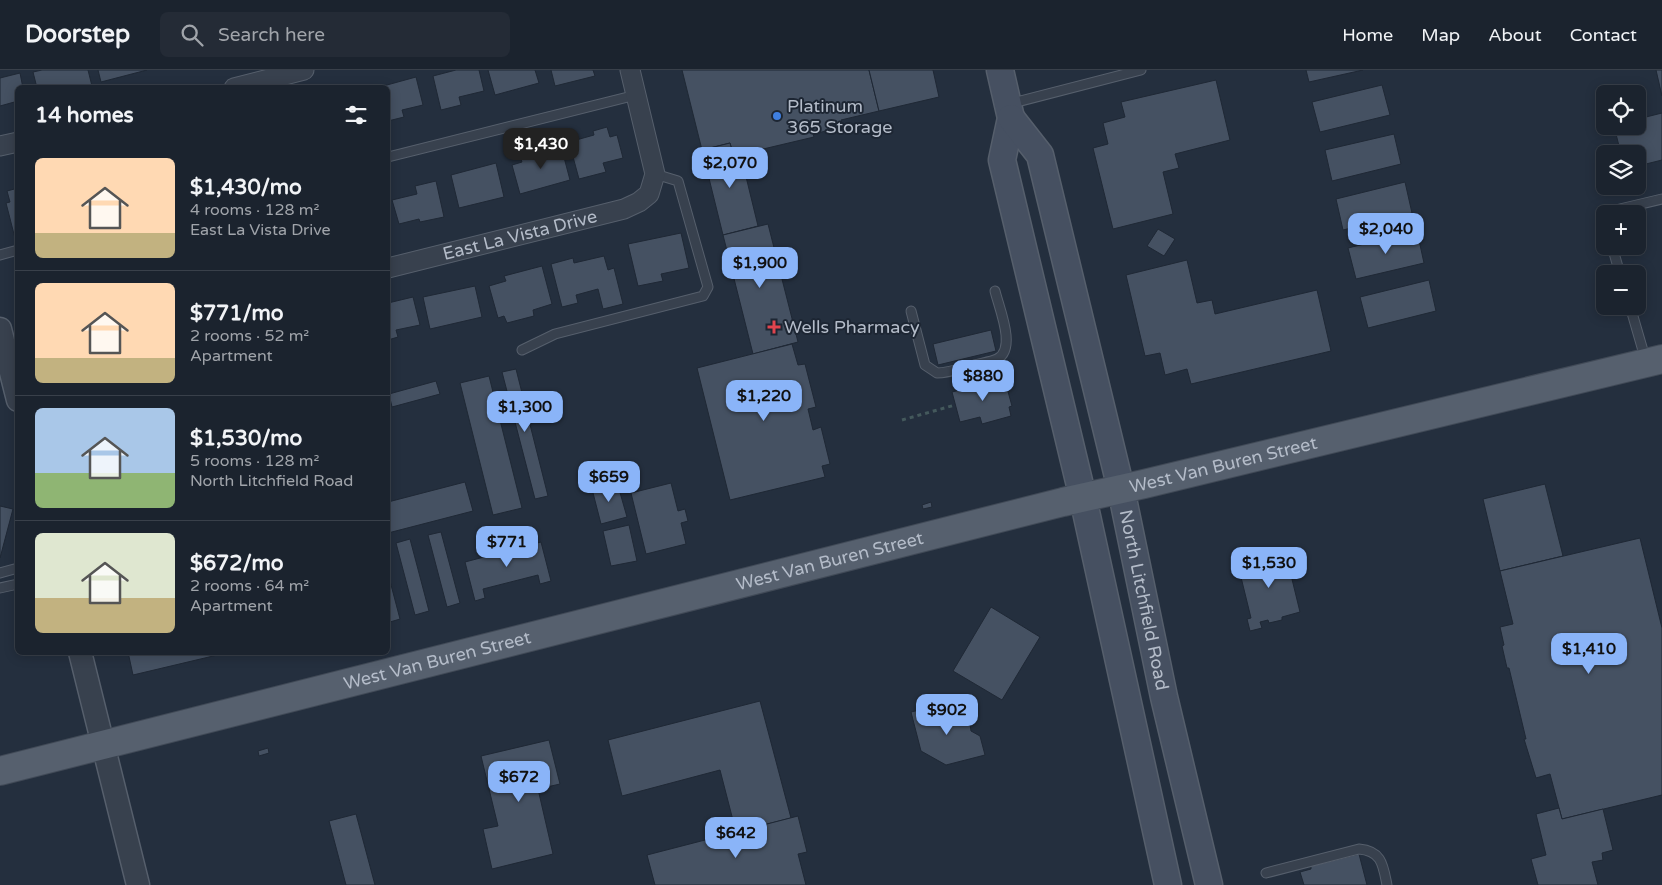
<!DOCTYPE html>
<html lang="en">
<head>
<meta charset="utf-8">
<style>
  body { margin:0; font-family:"Varela Round",sans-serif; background:#242b36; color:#f1f3f6; height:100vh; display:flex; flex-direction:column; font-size:19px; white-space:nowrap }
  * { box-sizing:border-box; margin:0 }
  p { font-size:16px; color:#a0a4aa }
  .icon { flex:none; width:28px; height:28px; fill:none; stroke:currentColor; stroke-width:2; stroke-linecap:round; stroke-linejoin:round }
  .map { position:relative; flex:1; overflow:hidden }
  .sheet { position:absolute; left:15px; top:15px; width:375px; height:570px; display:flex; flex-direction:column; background:#1b232e; border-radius:8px; box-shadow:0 2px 12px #0003,0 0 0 1px #39404a }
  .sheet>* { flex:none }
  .tools { position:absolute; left:1596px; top:15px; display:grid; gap:10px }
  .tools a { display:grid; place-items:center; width:50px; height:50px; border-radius:8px; background:#1b232e; box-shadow:0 2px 12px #0003,0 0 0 1px #39404a; font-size:25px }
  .price { position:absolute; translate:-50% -42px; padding:0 11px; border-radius:10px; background:#8ab4f8; color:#111; font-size:16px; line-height:32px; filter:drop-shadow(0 1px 2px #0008) }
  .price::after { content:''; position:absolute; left:50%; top:30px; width:15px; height:11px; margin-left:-8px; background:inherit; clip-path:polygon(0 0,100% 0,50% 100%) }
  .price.selected { background:#222; color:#fff }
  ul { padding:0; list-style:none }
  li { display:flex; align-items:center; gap:15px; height:125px; padding:0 20px }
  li+li { border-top:1px solid #39404a }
  li span { display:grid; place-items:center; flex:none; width:140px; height:100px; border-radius:8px; color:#555 }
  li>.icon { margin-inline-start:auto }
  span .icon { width:60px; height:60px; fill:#fffc; stroke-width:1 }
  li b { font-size:21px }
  h2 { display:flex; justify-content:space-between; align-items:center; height:60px; padding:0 20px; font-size:21px }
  header { display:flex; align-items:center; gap:30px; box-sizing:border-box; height:70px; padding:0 25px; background:#1b232e; border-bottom:1px solid #39404a }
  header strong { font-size:24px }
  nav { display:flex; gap:28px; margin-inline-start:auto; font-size:18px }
  .search { width:350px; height:45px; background:#242b36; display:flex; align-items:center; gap:12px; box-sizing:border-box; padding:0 18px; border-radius:8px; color:#a0a4aa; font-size:19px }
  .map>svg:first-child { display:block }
  .building { fill:#455162; stroke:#1f2835 }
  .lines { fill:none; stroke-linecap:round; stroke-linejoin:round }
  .service-casing { stroke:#565f6c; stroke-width:11 }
  .minor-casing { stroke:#565f6c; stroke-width:21 }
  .tertiary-casing { stroke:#565f6c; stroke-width:25 }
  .secondary-casing { stroke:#565f6c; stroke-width:29 }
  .primary-casing { stroke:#414a57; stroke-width:30 }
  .path { stroke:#44595c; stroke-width:3; stroke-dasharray:4 4; stroke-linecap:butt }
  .service { stroke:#38414e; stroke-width:9 }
  .minor { stroke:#38414e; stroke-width:19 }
  .tertiary { stroke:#38414e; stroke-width:22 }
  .secondary { stroke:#465061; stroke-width:26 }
  .primary { stroke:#56606e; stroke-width:28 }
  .shop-dot { fill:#3f7fe0; stroke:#1d2633; stroke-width:2 }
  .health-dot { fill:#e0444e; stroke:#1d2633; stroke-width:2 }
  .labels { text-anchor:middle; stroke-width:4; stroke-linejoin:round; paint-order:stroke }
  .poi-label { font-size:18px; fill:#b4bcc9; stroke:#1d2633; text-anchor:start }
  .street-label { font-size:18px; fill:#b4bcc9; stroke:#1d2633 }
</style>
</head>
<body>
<header>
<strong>Doorstep</strong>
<div class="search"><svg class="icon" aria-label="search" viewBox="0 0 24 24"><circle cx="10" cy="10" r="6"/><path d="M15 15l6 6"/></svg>Search here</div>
<nav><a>Home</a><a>Map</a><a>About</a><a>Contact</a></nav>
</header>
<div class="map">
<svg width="1662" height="815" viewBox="0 0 1662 815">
  <rect width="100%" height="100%" fill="#242f3e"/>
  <g class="building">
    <path d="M 42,0 L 88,0 L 92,16 L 86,18 L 37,18 L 33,2 Z"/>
    <path d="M 98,0 L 147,0 L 101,12 Z"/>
    <path d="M 456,0 L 479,0 L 484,21 L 459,27 L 461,35 L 441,40 L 433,6 Z"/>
    <path d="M 488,0 L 535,0 L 539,13 L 495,25 Z"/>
    <path d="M 551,0 L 593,0 L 595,6 L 555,16 Z"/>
    <path d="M 682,0 L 869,0 L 879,41 L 841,50 L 843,57 L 813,64 L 814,67 L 759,80 L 759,78 L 733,84 L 730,73 L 702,80 Z"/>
    <path d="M 869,0 L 933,0 L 939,27 L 879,41 Z"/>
    <path d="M 1306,0 L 1363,0 L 1309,12 Z"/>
    <path d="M 1656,0 L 1662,0 L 1662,26 Z"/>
    <path d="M 20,3 L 23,18 L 18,18 L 18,31 L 0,36 L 0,8 Z"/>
    <path d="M 416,7 L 423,35 L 402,40 L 404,47 L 388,51 L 388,18 L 376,18 Z"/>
    <path d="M 1216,10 L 1230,70 L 1175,84 L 1179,98 L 1163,102 L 1173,144 L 1113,159 L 1093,78 L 1108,74 L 1103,53 L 1125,47 L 1121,32 Z"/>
    <path d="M 1382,15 L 1390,45 L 1320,62 L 1312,32 Z"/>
    <path d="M 1662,43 L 1662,90 L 1638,96 L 1638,84 L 1621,84 L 1614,56 L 1638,56 L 1638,49 Z"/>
    <path d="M 607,57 L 610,67 L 617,65 L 623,88 L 603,93 L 606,102 L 579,109 L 569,72 L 594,65 L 593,61 Z"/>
    <path d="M 1394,64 L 1401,94 L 1332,111 L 1325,80 Z"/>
    <path d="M 730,73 L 733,84 L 740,82 L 758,156 L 723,165 L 702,80 Z"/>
    <path d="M 561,76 L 570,110 L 520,124 L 512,95 L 522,92 L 520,87 Z"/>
    <path d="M 496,93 L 504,127 L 459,138 L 451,105 Z"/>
    <path d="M 436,111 L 444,147 L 420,152 L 419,149 L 399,154 L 392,130 L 417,124 L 415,116 Z"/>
    <path d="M 1405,112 L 1412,143 L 1343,160 L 1336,129 Z"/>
    <path d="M 18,118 L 18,171 L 16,172 L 6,133 L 10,132 L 7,121 Z"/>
    <path d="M 768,154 L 798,272 L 753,284 L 723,165 Z"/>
    <path d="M 1158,159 L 1175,169 L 1164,186 L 1147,176 Z"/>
    <path d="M 1417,161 L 1424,193 L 1356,209 L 1348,178 Z"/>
    <path d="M 681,163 L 689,198 L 661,204 L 663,211 L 638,216 L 628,174 Z"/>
    <path d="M 604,186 L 608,200 L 614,198 L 623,234 L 603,239 L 598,219 L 576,225 L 578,233 L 562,237 L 551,194 L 573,188 L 574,193 Z"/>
    <path d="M 1187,190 L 1197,233 L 1212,230 L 1215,244 L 1317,220 L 1331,281 L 1191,314 L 1187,299 L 1165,305 L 1160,283 L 1145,286 L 1126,205 Z"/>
    <path d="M 542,196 L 552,234 L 533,240 L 534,246 L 507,253 L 504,246 L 498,248 L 489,216 L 506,211 L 504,206 Z"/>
    <path d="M 1429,210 L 1436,241 L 1368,258 L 1360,227 Z"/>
    <path d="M 475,216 L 482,247 L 430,259 L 423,227 Z"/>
    <path d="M 413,227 L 420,255 L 396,260 L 398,267 L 388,270 L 388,233 Z"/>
    <path d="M 991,260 L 996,281 L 938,295 L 933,274 Z"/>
    <path d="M 792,274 L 798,295 L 805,294 L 816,337 L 808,339 L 813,360 L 821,357 L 830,394 L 822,396 L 825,407 L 730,430 L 697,298 Z"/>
    <path d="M 516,299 L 548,426 L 535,429 L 502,302 Z"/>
    <path d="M 489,306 L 522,438 L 493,445 L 460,313 Z"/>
    <path d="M 1002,309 L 1004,319 L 1007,318 L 1012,336 L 1009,337 L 1011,346 L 982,354 L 980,347 L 960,352 L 952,322 Z"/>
    <path d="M 436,311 L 440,324 L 392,337 L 389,324 Z"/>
    <path d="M 465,412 L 473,441 L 388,463 L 388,432 Z"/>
    <path d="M 617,412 L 627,447 L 601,454 L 592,419 Z"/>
    <path d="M 671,413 L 678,441 L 685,439 L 688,451 L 681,453 L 686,474 L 646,484 L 631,423 Z"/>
    <path d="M 1545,414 L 1563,486 L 1500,501 L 1483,429 Z"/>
    <path d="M 931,432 L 932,437 L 923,439 L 922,435 Z"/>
    <path d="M 0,436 L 13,439 L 0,488 Z"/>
    <path d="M 629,455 L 637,491 L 611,496 L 603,461 Z"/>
    <path d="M 441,462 L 460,533 L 447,537 L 428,465 Z"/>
    <path d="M 1640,468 L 1662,558 L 1662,725 L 1562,749 L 1550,704 L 1536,708 L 1524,669 L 1526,669 L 1509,598 L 1507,598 L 1502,576 L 1504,575 L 1500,557 L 1513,554 L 1500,501 Z"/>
    <path d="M 410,469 L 429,541 L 415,545 L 396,473 Z"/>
    <path d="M 541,472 L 551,511 L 540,514 L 538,505 L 483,519 L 485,528 L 475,531 L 465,492 Z"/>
    <path d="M 1286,483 L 1287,486 L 1292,485 L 1296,500 L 1290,501 L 1300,542 L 1282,547 L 1282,550 L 1269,553 L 1268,550 L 1260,552 L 1262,558 L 1250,561 L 1247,549 L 1251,548 L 1238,495 Z"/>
    <path d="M 390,511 L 400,549 L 390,552 L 388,543 L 388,512 Z"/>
    <path d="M 991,537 L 1040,567 L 1002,630 L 953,601 Z"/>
    <path d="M 128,582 L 230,582 L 133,605 Z"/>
    <path d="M 760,631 L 791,748 L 736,762 L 720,700 L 622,726 L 608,670 Z"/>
    <path d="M 932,637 L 939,641 L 952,638 L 969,648 L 971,661 L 980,666 L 985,685 L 946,695 L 921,681 L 911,642 Z"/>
    <path d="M 549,670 L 560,714 L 538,719 L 553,784 L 492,799 L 483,759 L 498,756 L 481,686 Z"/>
    <path d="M 268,678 L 269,683 L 259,686 L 258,681 Z"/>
    <path d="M 1559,738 L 1562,749 L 1603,739 L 1613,780 L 1602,783 L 1603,790 L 1592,792 L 1598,815 L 1538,815 L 1531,789 L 1546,785 L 1536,744 Z"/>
    <path d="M 356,744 L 375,815 L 346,815 L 329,751 Z"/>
    <path d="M 798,746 L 807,782 L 798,784 L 806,815 L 655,815 L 647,785 Z"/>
    <path d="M 1359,784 L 1367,815 L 1304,815 L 1300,802 L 1311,799 L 1311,796 Z"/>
  </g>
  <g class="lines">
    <defs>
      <g id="service">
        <path d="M 1009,34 L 1141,0"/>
        <path d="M 388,87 L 636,25"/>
        <path d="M 1605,152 L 1603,143 L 1662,129"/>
        <path d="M 1612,176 L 1620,204"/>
        <path d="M 0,185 L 18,180"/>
        <path d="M 1630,236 L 1646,291"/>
        <path d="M 911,241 L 925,295 L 937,303 C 949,303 962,298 974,295 C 981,293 991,292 997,289 C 1017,279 999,238 995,221"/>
        <path d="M 522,280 L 555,264 L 703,226 L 708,217 L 678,111 L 655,104"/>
        <path d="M 0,503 L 18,498"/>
        <path d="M 0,518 L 18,514"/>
        <path d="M 1266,803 L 1359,779 C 1382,781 1383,795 1387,815"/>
      </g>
      <g id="minor">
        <path d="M 234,18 L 304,0"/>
        <path d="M 0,76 L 18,72"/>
        <path id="s1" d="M 388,198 L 624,139 L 639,132 L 649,124 L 655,104 L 630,0"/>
      </g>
      <g id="tertiary">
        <path d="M 0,259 L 18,330"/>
        <path d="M 80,582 L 138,815"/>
      </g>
      <g id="secondary">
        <path d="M 1000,0 L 1011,48 L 1002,90 L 1083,428 L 1168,815"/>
        <path id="s2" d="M 1011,48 L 1040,85 L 1121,419 L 1164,627 L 1209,815"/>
      </g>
      <g id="primary">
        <path id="s3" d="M 0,701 L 1063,432 L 1144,414 L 1662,289"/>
      </g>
    </defs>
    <use href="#service" class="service-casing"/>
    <use href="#minor" class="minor-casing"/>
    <use href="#tertiary" class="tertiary-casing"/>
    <use href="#secondary" class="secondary-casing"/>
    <use href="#primary" class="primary-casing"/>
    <path class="path" d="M 902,350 L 955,335"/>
    <use href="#service" class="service"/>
    <use href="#minor" class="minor"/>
    <use href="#tertiary" class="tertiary"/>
    <use href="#secondary" class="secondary"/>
    <use href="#primary" class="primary"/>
  </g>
  <circle class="shop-dot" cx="777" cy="46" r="5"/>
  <path class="health-dot" d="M771.5 249.5h5v5h5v5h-5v5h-5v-5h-5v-5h5z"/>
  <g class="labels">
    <g class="poi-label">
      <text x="787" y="42">Platinum<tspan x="787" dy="21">365 Storage</tspan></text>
      <text x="784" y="263">Wells Pharmacy</text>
    </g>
    <g class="street-label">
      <text dy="6" stroke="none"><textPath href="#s1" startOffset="136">East La Vista Drive</textPath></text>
      <text dy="6" stroke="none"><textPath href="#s3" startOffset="1261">West Van Buren Street</textPath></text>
      <text dy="6" stroke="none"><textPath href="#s3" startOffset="856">West Van Buren Street</textPath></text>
      <text dy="6" stroke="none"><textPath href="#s2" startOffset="504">North Litchfield Road</textPath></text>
      <text dy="6" stroke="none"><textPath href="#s3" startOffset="451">West Van Buren Street</textPath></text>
    </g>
  </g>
</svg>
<div class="tools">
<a><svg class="icon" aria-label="locate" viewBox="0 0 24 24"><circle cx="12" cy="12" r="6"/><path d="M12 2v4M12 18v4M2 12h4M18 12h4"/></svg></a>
<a><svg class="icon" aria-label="layers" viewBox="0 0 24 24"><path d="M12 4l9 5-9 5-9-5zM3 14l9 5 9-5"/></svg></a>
<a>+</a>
<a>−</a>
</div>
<b class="price selected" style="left:541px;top:100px">$1,430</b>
<b class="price" style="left:730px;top:119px">$2,070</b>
<b class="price" style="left:1386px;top:185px">$2,040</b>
<b class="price" style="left:760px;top:219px">$1,900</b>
<b class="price" style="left:983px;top:332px">$880</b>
<b class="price" style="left:764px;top:352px">$1,220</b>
<b class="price" style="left:525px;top:363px">$1,300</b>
<b class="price" style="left:609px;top:433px">$659</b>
<b class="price" style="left:507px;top:498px">$771</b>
<b class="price" style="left:1269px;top:519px">$1,530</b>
<b class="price" style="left:1589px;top:605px">$1,410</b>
<b class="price" style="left:947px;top:666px">$902</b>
<b class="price" style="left:519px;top:733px">$672</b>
<b class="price" style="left:736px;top:789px">$642</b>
<section class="sheet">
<h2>14 homes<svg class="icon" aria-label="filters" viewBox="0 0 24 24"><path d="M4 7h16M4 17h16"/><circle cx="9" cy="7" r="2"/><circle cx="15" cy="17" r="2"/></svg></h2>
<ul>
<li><span style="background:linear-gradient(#ffd9b3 75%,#c2b280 0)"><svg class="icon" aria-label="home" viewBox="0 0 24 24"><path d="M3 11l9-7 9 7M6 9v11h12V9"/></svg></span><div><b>$1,430/mo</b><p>4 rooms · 128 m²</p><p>East La Vista Drive</p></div></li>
<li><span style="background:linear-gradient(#ffd9b3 75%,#c2b280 0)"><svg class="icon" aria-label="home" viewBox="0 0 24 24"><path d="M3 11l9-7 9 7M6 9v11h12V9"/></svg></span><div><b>$771/mo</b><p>2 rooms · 52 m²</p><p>Apartment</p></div></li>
<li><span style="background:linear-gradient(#a9c7e8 65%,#8fb573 0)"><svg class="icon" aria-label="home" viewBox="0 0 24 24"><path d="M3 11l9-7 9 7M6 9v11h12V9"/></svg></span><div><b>$1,530/mo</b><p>5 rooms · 128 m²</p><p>North Litchfield Road</p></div></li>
<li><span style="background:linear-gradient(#dfe7d0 65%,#c2b280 0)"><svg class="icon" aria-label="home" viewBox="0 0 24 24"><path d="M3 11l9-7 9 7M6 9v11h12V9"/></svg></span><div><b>$672/mo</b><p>2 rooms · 64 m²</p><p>Apartment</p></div></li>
</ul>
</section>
</div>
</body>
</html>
